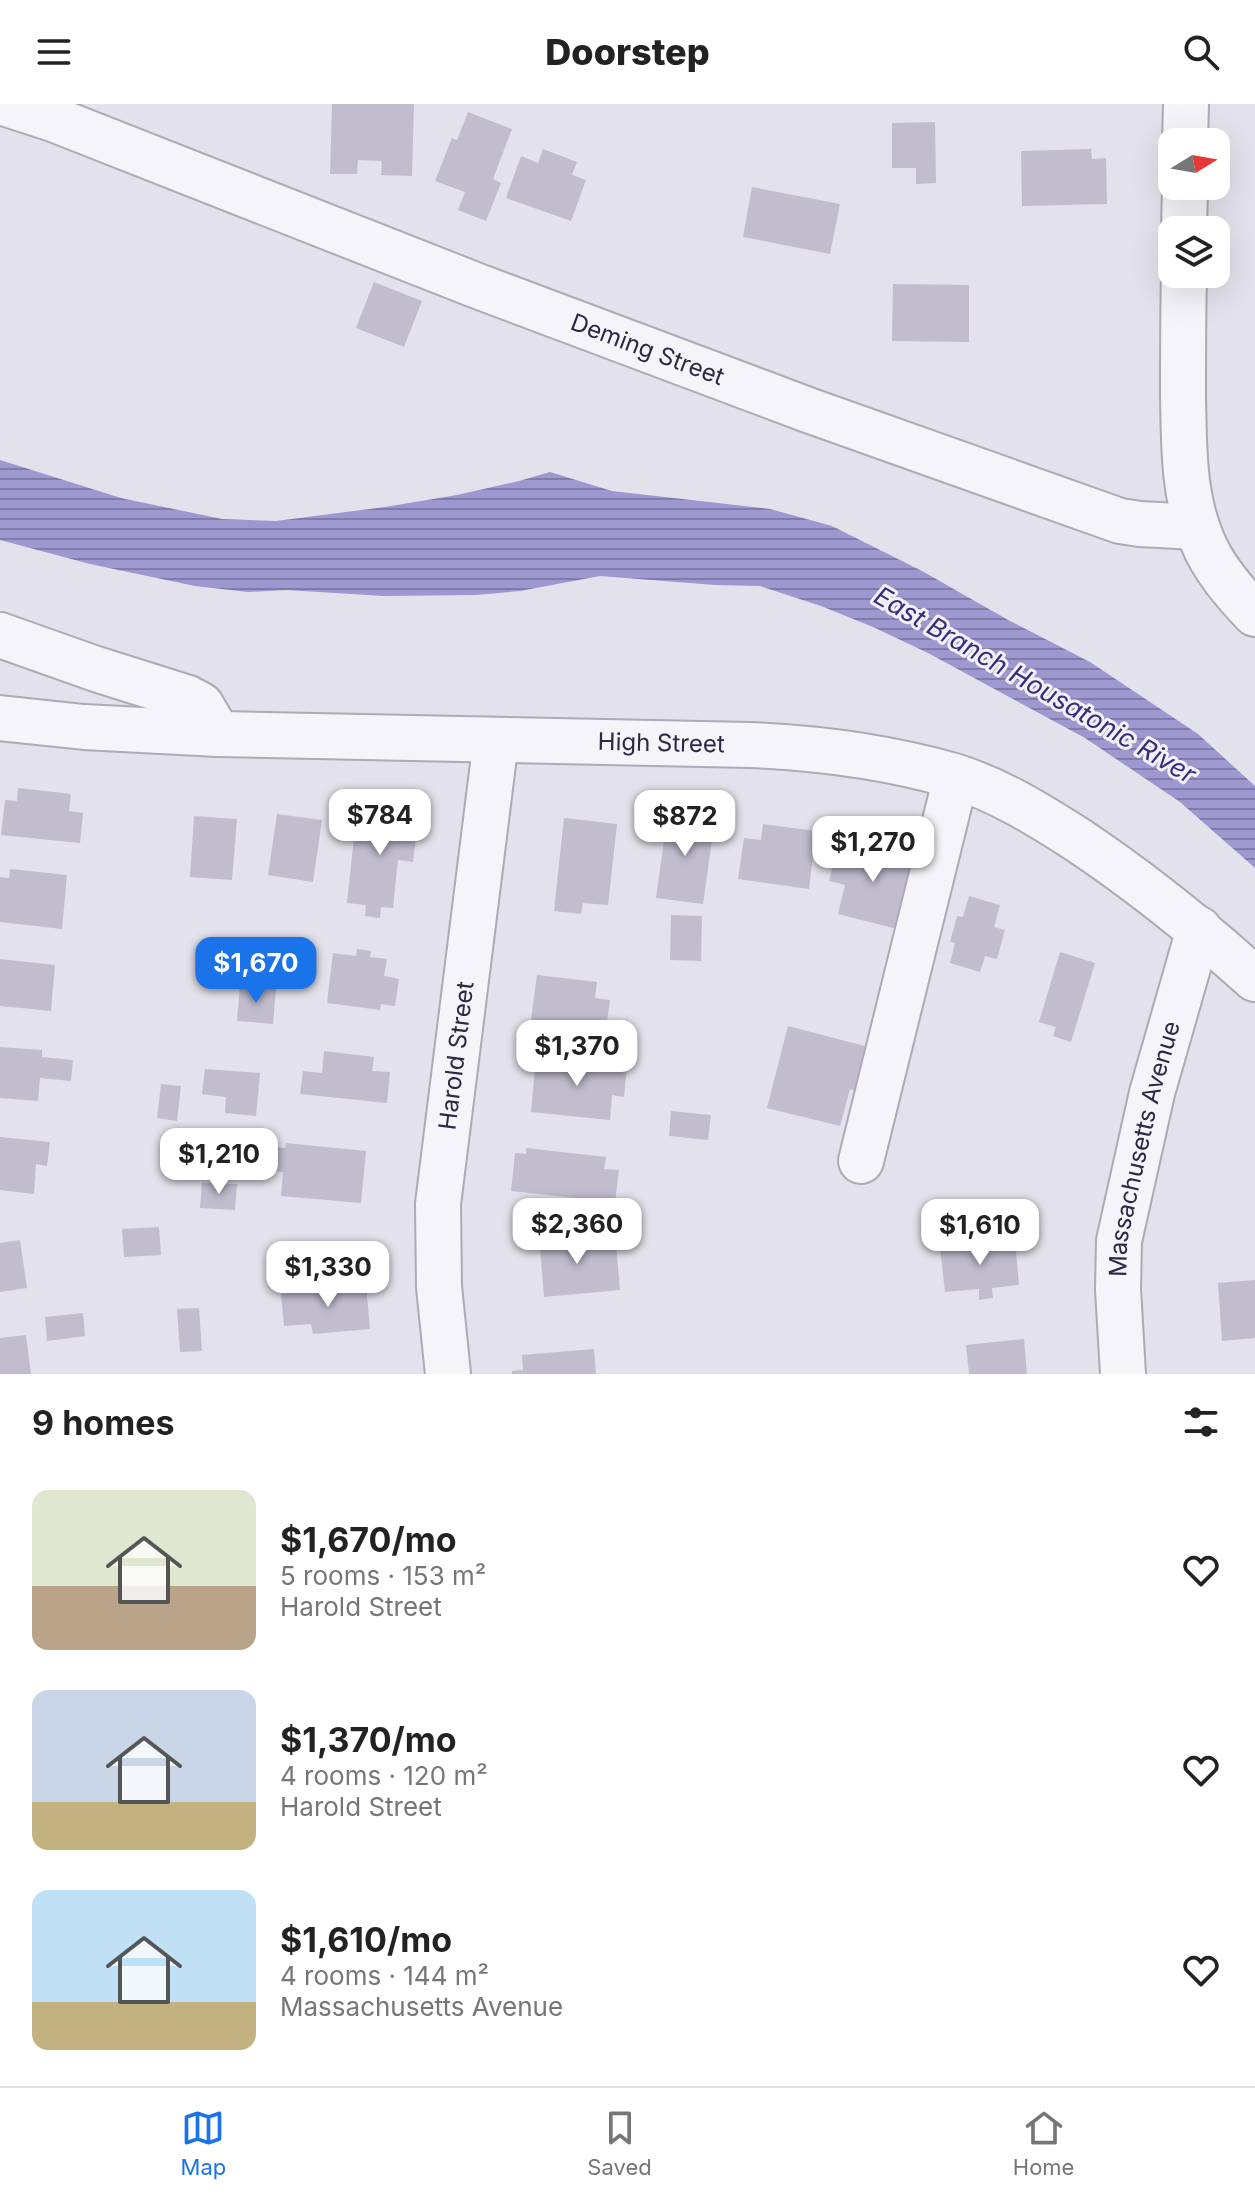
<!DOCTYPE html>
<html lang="en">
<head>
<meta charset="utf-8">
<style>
  body { margin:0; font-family:Inter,sans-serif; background:#f6f6f6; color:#222; height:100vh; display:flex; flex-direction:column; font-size:30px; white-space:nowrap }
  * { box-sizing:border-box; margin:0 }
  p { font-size:26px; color:#767676 }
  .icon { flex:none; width:44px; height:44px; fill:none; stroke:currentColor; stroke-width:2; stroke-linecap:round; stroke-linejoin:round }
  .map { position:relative; height:1270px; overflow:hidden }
  .details { display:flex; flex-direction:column; background:#fff; flex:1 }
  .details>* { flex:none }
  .needle { width:52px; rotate:79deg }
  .fabs { position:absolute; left:1158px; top:24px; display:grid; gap:16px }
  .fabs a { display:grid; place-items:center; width:72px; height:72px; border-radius:16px; background:#fff; box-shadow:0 8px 32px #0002; font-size:40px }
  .price { position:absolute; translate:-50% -68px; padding:0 18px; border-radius:16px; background:#fff; color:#222; font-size:26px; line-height:52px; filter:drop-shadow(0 2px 4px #0008) }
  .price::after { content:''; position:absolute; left:50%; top:48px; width:24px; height:18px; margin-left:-12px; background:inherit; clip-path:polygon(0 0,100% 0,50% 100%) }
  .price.current { background:#1a73e8; color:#fff }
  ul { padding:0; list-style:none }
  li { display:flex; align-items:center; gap:24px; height:200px; padding:0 32px }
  li span { display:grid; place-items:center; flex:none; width:224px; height:160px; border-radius:16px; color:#555 }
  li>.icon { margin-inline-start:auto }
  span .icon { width:96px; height:96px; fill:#fffc; stroke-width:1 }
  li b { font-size:34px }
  h2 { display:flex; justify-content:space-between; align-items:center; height:96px; padding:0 32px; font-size:34px }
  header { display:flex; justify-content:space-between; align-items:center; height:104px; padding:0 32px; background:#fff; font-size:36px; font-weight:800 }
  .tabs { display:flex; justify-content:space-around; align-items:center; height:112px; border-top:2px solid #e0e0e0; background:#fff; font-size:22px; color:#767676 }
  .tabs a { display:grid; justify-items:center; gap:4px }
  .tabs .current { color:#1a73e8 }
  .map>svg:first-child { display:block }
  .water { fill:url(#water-rules) }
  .building { fill:#c1bdcf }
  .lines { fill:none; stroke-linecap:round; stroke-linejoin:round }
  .minor-casing { stroke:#ada9b9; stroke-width:48 }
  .minor { stroke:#f5f4f9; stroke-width:44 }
  .labels { text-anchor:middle; stroke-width:6; stroke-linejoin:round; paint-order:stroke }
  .street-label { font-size:24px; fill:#2e2745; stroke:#f2f1f8 }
  .water-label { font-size:26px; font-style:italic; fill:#372c7e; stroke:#f2f1f8 }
</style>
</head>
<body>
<header><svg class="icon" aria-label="menu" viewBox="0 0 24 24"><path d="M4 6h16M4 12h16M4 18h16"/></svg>Doorstep<svg class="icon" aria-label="search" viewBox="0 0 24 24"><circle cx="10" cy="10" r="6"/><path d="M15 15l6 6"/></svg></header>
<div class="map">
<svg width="1255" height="1270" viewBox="0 0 1255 1270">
  <defs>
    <pattern id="water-rules" width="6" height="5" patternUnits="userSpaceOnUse" patternTransform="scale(2)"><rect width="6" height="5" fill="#9d98cf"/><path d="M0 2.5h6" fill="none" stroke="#807caa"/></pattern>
  </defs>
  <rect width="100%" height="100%" fill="#e3e1eb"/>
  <path class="water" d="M 0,356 L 121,394 L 222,415 L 276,417 L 385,403 L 457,391 L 519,377 L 550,368 L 612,387 L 770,405 L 832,422 L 922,467 L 1010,517 L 1090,558 L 1198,630 L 1255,682 L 1255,764 L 1180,698 L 1085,634 L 928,549 L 873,523 L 821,502 L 760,482 L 715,481 L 600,472 L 520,487 L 476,491 L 384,492 L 286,486 L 248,488 L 195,482 L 90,460 L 0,436 Z"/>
  <g class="building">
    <path d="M 332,0 L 414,0 L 412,72 L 381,71 L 382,57 L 358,56 L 357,70 L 330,70 Z"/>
    <path d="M 468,8 L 512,25 L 493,75 L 501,79 L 486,117 L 458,106 L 465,88 L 435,77 L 452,34 L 457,36 Z"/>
    <path d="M 935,18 L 936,79 L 916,80 L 916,64 L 892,64 L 892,19 Z"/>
    <path d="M 543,45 L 577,58 L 572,71 L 586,76 L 571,117 L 506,94 L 521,52 L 538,59 Z"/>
    <path d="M 1091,45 L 1092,55 L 1106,54 L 1107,100 L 1022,102 L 1021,47 Z"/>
    <path d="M 752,83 L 840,100 L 830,150 L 743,133 Z"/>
    <path d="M 374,178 L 422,197 L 404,243 L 356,224 Z"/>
    <path d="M 893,180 L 969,181 L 969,238 L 892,237 Z"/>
    <path d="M 18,684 L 71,690 L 69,707 L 83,709 L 80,739 L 1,731 L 5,696 L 17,697 Z"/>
    <path d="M 374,702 L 419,707 L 413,758 L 398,756 L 393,804 L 381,803 L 380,814 L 365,812 L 366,801 L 347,799 L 356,714 L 373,715 Z"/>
    <path d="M 668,708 L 715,715 L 703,800 L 656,794 Z"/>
    <path d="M 277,710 L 322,716 L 313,778 L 268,771 Z"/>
    <path d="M 194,712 L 237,715 L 232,776 L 190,773 Z"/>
    <path d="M 564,714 L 617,720 L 608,801 L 583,799 L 581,810 L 554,807 Z"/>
    <path d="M 763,720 L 816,727 L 809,785 L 738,775 L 744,734 L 761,736 Z"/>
    <path d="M 897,743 L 916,748 L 897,825 L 838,810 L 845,781 L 829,777 L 837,744 L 869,752 L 871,744 L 896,751 Z"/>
    <path d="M 10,765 L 67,771 L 62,825 L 0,818 L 0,773 L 9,774 Z"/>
    <path d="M 969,792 L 1000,801 L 994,823 L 1005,826 L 997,855 L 985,852 L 980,868 L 950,859 L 955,839 L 950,838 L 957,812 L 963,813 Z"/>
    <path d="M 671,811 L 702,812 L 701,857 L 670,856 Z"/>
    <path d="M 357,845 L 371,847 L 370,853 L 387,855 L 384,872 L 399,875 L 395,902 L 381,900 L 380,906 L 327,899 L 333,849 L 356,852 Z"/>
    <path d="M 1060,848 L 1095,859 L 1071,938 L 1053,932 L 1056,923 L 1039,918 Z"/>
    <path d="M 0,855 L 55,861 L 51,907 L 0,902 Z"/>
    <path d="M 537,871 L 597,878 L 595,894 L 610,896 L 606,925 L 531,916 Z"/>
    <path d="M 240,881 L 276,885 L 273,920 L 237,917 Z"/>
    <path d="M 788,922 L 876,945 L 865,990 L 850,985 L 840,1022 L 767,1004 Z"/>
    <path d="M 0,943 L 42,946 L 42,953 L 73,956 L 71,977 L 40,974 L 38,997 L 0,994 Z"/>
    <path d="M 324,947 L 374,953 L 372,967 L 390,968 L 387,999 L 300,990 L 303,967 L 322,969 Z"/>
    <path d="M 536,953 L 627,962 L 624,993 L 612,991 L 610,1016 L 531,1008 Z"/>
    <path d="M 205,965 L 260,969 L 256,1012 L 225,1009 L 226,993 L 202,990 Z"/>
    <path d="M 161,980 L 181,982 L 177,1017 L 157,1014 Z"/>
    <path d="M 671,1007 L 711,1011 L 708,1036 L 669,1032 Z"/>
    <path d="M 0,1033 L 50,1038 L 47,1062 L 36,1060 L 34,1090 L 0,1086 Z"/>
    <path d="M 286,1039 L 366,1047 L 361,1099 L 281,1092 L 283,1068 L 271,1067 L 274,1043 L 285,1044 Z"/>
    <path d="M 526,1044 L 606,1053 L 604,1065 L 619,1066 L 615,1098 L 511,1087 L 515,1049 L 526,1050 Z"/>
    <path d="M 202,1079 L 237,1080 L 235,1106 L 200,1104 Z"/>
    <path d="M 159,1123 L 161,1151 L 124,1153 L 122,1125 Z"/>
    <path d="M 572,1128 L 573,1143 L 616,1139 L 620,1186 L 544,1193 L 539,1131 Z"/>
    <path d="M 20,1136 L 27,1184 L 0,1188 L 0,1139 Z"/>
    <path d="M 1015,1136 L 1019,1181 L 992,1184 L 993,1194 L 979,1196 L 979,1185 L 945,1188 L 940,1144 Z"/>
    <path d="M 1255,1176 L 1255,1234 L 1222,1237 L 1218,1179 Z"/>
    <path d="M 366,1181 L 370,1225 L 313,1230 L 311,1220 L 284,1222 L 281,1190 Z"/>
    <path d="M 199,1204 L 202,1247 L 180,1248 L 177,1205 Z"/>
    <path d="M 83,1209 L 85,1232 L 47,1237 L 45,1213 Z"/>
    <path d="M 26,1231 L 31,1270 L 0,1270 L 0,1234 Z"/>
    <path d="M 1024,1235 L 1027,1270 L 969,1270 L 966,1241 Z"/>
    <path d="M 594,1245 L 596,1270 L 512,1270 L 512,1267 L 523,1266 L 522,1251 Z"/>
  </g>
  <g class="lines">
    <defs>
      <g id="minor">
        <path id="s1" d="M 7,0 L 53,15 L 475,181 L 808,306 L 1120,417 L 1140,420 L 1197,423"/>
        <path d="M 1185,38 L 1186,0"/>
        <path d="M 1184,126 L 1185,82"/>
        <path d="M 1184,170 C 1183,211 1183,251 1183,292 C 1184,340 1183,391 1202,436 C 1213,464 1235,489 1255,510"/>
        <path d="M 0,531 L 96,565 L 188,594 L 201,601 L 218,630"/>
        <path id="s2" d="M 0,614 L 84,623 L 218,630 L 750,641 C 819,644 888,653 954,672 C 999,686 1039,711 1078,736 C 1141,778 1199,825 1255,875"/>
        <path d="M 861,1057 L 956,673"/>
        <path id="s3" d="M 448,1270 L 439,1183 L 438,1100 L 496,636"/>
        <path id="s4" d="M 1123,1270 L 1118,1185 L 1119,1137 L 1152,989 L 1199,825"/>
      </g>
    </defs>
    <use href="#minor" class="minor-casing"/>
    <use href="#minor" class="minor"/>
  </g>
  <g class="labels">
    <g class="street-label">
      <text dy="8" stroke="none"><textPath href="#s1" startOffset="686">Deming Street</textPath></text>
      <text dy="8" stroke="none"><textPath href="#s2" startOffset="662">High Street</textPath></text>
      <text dy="8" stroke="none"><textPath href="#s3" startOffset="320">Harold Street</textPath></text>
      <text dy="8" stroke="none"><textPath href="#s4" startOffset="228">Massachusetts Avenue</textPath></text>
    </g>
    <g class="water-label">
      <text transform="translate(1035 581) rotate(30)" y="9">East Branch Housatonic River</text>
    </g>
  </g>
</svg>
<div class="fabs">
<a><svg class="needle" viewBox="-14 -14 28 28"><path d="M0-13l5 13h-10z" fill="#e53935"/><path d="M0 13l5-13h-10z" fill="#767676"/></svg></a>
<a><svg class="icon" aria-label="layers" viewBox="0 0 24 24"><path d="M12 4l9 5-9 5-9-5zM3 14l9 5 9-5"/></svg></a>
</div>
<b class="price" style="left:380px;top:753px">$784</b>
<b class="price" style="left:685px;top:754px">$872</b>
<b class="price" style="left:873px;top:780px">$1,270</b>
<b class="price current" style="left:256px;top:901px">$1,670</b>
<b class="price" style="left:577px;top:984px">$1,370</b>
<b class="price" style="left:219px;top:1092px">$1,210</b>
<b class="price" style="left:577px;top:1162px">$2,360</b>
<b class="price" style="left:980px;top:1163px">$1,610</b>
<b class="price" style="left:328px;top:1205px">$1,330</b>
</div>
<section class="details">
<h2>9 homes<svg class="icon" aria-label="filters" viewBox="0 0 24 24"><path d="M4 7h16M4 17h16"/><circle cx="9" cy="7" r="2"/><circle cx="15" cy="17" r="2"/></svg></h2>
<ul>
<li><span style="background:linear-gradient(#dfe7d0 60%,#b9a48a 0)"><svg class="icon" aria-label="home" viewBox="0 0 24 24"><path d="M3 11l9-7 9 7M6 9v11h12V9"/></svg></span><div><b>$1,670/mo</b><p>5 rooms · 153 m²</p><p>Harold Street</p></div><svg class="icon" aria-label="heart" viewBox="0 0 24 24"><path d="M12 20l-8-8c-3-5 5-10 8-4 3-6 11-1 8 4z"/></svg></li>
<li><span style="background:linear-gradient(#c9d6e8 70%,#c2b280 0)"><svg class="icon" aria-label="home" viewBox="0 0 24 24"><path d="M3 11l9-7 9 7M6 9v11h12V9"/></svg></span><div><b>$1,370/mo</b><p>4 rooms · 120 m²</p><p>Harold Street</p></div><svg class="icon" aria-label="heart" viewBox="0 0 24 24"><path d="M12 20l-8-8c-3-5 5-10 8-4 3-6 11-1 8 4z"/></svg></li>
<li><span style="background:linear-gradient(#bfe0f5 70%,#c2b280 0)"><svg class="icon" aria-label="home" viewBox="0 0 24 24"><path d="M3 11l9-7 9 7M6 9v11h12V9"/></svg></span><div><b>$1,610/mo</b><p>4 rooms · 144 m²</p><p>Massachusetts Avenue</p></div><svg class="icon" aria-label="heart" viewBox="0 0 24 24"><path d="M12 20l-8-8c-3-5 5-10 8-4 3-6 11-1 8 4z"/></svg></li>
</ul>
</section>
<nav class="tabs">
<a class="current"><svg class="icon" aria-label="map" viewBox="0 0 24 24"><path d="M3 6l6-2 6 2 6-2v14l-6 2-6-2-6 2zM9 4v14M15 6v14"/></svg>Map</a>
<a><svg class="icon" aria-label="saved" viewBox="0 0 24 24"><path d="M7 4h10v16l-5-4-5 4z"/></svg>Saved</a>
<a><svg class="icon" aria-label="home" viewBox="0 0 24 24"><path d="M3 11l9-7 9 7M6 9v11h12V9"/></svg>Home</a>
</nav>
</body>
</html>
